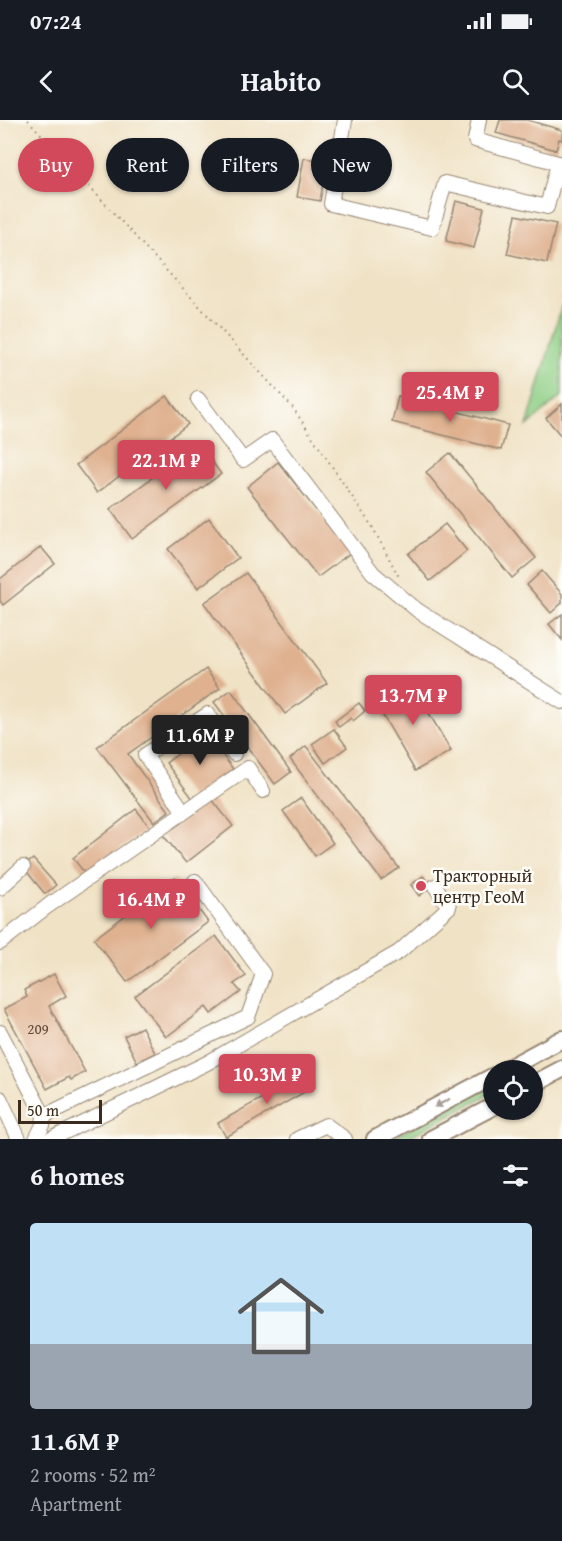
<!DOCTYPE html>
<html lang="en">
<head>
<meta charset="utf-8">
<style>
  body { margin:0; font-family:"Gentium Book Plus",serif; background:#20242c; color:#f1f3f6; height:100vh; display:flex; flex-direction:column; font-size:22px; white-space:nowrap }
  * { box-sizing:border-box; margin:0 }
  p { font-size:20px; color:#9ea1a6 }
  .icon { flex:none; width:33px; height:33px; fill:none; stroke:currentColor; stroke-width:2; stroke-linecap:round; stroke-linejoin:round }
  .map { position:relative; height:1019px; overflow:hidden }
  .panel { display:flex; flex-direction:column; background:#171b24; flex:1 }
  .panel>* { flex:none }
  .hud { position:absolute; left:18px; top:18px; width:526px; height:54px; display:flex; gap:12px }
  .buttons { position:absolute; left:483px; top:940px; display:grid; gap:12px }
  .buttons a { display:grid; place-items:center; width:60px; height:60px; border-radius:50%; background:#171b24; box-shadow:0 2px 4px #0004; font-size:30px }
  .scale { position:absolute; left:18px; bottom:15px; width:84px; box-sizing:border-box; padding-left:6px; border:3px solid #3b2a1e; border-top:0; font-size:16px; line-height:21px; white-space:nowrap; color:#3b2a1e; -webkit-text-stroke:4px #fdfcf7; paint-order:stroke }
  .price { position:absolute; translate:-50% -51px; padding:0 14px; border-radius:6px; background:#d1495b; color:#fff; font-size:20px; line-height:39px; filter:drop-shadow(0 2px 3px #0008) }
  .price::after { content:''; position:absolute; left:50%; top:36px; width:18px; height:14px; margin-left:-9px; background:inherit; clip-path:polygon(0 0,100% 0,50% 100%) }
  .price.selected { background:#222; color:#fff }
  ul { padding:0; list-style:none }
  li { display:grid; align-content:center; gap:12px; height:318px; padding:0 30px }
  li+li { border-top:2px solid #363941 }
  li span { display:grid; place-items:center; height:186px; border-radius:6px; color:#555 }
  li>.icon { margin-inline-start:auto }
  span .icon { width:108px; height:108px; fill:#fffc; stroke-width:1 }
  li b { font-size:26px }
  h2 { display:flex; justify-content:space-between; align-items:center; height:72px; padding:0 30px; font-size:26px }
  .chip { padding:0 21px; border-radius:27px; background:#171b24; box-shadow:0 2px 4px #0004; font-size:21px; line-height:54px }
  .chip.selected { background:#d1495b; color:#fff }
  .status { display:flex; justify-content:space-between; align-items:center; height:42px; padding:0 30px; background:#171b24; direction:ltr }
  .status svg { height:16px; fill:currentColor }
  header { display:flex; justify-content:space-between; align-items:center; height:78px; padding:0 30px; background:#171b24; font-size:27px; font-weight:800 }
  .map>svg:first-child { display:block }
  .green { fill:#8fcf85; stroke:#657c52; stroke-width:1.5 }
  .building { fill:#dfb18f }
  .lines { fill:none; stroke-linecap:round; stroke-linejoin:round }
  .minor-casing { stroke:#968672; stroke-width:16 }
  .major-casing { stroke:#968672; stroke-width:20 }
  .path { stroke:#968672; stroke-width:2; stroke-dasharray:1.5 4.5; stroke-linecap:butt }
  .minor { stroke:#fff; stroke-width:14 }
  .major { stroke:#fff; stroke-width:16 }
  .oneway { fill:#a79f9a }
  .poi-dot { fill:#d1495b; stroke:#fdfcf7; stroke-width:2 }
  .labels { text-anchor:middle; stroke-width:5; stroke-linejoin:round; paint-order:stroke }
  .number-label { font-size:15px; fill:#644c3a }
  .poi-label { font-size:18px; fill:#3b2a1e; stroke:#fdfcf7; text-anchor:start }
</style>
</head>
<body>
<div class="status"><b>07:24</b><svg viewBox="0 0 49 12"><path d="M0 12V9h3v3zM5 12V6h3v6zM10 12V3h3v9zM15 12V0h3v12zM26 1h20v11H26zM47 4h2v5h-2z"/></svg></div>
<header><svg class="icon" aria-label="back" viewBox="0 0 24 24"><path d="M15 5l-7 7 7 7"/></svg>Habito<svg class="icon" aria-label="search" viewBox="0 0 24 24"><circle cx="10" cy="10" r="6"/><path d="M15 15l6 6"/></svg></header>
<div class="map">
<svg width="562" height="1019" viewBox="0 0 562 1019">
  <rect width="100%" height="100%" fill="#fdfcf7"/>
  <filter id="ink" filterUnits="userSpaceOnUse"><feTurbulence type="fractalNoise" baseFrequency=".0167" numOctaves="2"/><feDisplacementMap in="SourceGraphic" scale="12" xChannelSelector="R" yChannelSelector="G"/><feConvolveMatrix kernelMatrix="1 2 1 2 8 2 1 2 1" color-interpolation-filters="sRGB"/></filter>
  <filter id="wash" filterUnits="userSpaceOnUse"><feTurbulence type="fractalNoise" baseFrequency=".008" numOctaves="4" result="noise"/><feDisplacementMap in="SourceGraphic" scale="24" xChannelSelector="R" yChannelSelector="G"/><feGaussianBlur stdDeviation="1.35" result="paint"/><feColorMatrix in="noise" values="0 0 0 0 0 0 0 0 0 0 0 0 0 0 0 0 0 1.4 0 .05"/><feComposite in="paint" operator="in"/></filter>
  <g filter="url(#wash)">
    <rect width="100%" height="100%" fill="#f0e2c5"/>
    <g class="green">
      <path d="M 562,185 L 562,276 L 527,306 Z"/>
      <path d="M 493,965 L 493,972 L 405,1019 L 391,1019 Z"/>
    </g>
    <g id="blocks">
      <g class="building">
        <path d="M 500,0 L 527,0 L 562,10 L 562,20 L 559,19 L 556,30 L 496,13 Z"/>
        <path d="M 304,38 L 327,42 L 320,81 L 297,77 Z"/>
        <path d="M 456,81 L 484,88 L 474,128 L 446,121 Z"/>
        <path d="M 516,95 L 556,104 L 547,143 L 507,134 Z"/>
        <path d="M 167,276 L 188,304 L 97,373 L 76,345 Z"/>
        <path d="M 398,276 L 508,305 L 501,330 L 392,302 Z"/>
        <path d="M 562,284 L 562,317 L 546,298 Z"/>
        <path d="M 199,323 L 221,354 L 132,419 L 110,389 Z"/>
        <path d="M 450,333 L 536,438 L 512,458 L 426,352 Z"/>
        <path d="M 278,342 L 350,433 L 318,457 L 247,367 Z"/>
        <path d="M 209,398 L 238,438 L 198,468 L 168,429 Z"/>
        <path d="M 445,404 L 467,431 L 430,461 L 408,434 Z"/>
        <path d="M 41,427 L 55,444 L 3,485 L 0,481 L 0,459 Z"/>
        <path d="M 542,451 L 562,474 L 562,483 L 551,493 L 527,465 Z"/>
        <path d="M 246,453 L 327,563 L 285,594 L 204,483 Z"/>
        <path d="M 562,494 L 562,520 L 549,504 Z"/>
        <path d="M 206,549 L 220,568 L 128,634 L 169,691 L 154,702 L 97,627 Z"/>
        <path d="M 411,562 L 451,631 L 415,651 L 375,582 Z"/>
        <path d="M 231,570 L 291,652 L 275,664 L 214,582 Z"/>
        <path d="M 359,583 L 365,591 L 353,601 L 351,598 L 339,607 L 335,601 Z"/>
        <path d="M 334,609 L 347,627 L 325,643 L 312,624 Z"/>
        <path d="M 206,613 L 233,649 L 193,679 L 166,643 Z"/>
        <path d="M 306,626 L 399,748 L 381,760 L 290,639 Z"/>
        <path d="M 211,678 L 233,706 L 186,743 L 163,715 Z"/>
        <path d="M 301,678 L 333,723 L 315,736 L 283,691 Z"/>
        <path d="M 136,689 L 150,707 L 86,755 L 73,738 Z"/>
        <path d="M 33,739 L 56,765 L 45,774 L 23,747 Z"/>
        <path d="M 423,756 L 431,767 L 419,776 L 411,765 Z"/>
        <path d="M 175,758 L 208,802 L 127,862 L 94,819 Z"/>
        <path d="M 216,816 L 246,856 L 234,864 L 241,872 L 211,894 L 206,887 L 166,917 L 135,876 Z"/>
        <path d="M 54,854 L 66,876 L 49,886 L 85,952 L 71,960 L 69,957 L 47,969 L 4,889 L 27,877 L 24,870 Z"/>
        <path d="M 142,907 L 155,933 L 137,942 L 124,916 Z"/>
        <path d="M 308,952 L 315,966 L 226,1017 L 218,1003 Z"/>
      </g>
    </g>
  </g>
  <g filter="url(#ink)">
    <use href="#blocks" fill-opacity="0" stroke="#968672" stroke-width="1.5"/>
    <g class="lines">
      <defs>
        <g id="minor">
          <path d="M 345,0 L 331,84 L 432,108 L 445,63 L 547,87 L 558,43 L 475,20 L 479,0"/>
          <path d="M 198,279 L 243,340 L 272,320 L 373,453 L 417,490 L 562,582"/>
          <path d="M 184,692 L 145,635 L 208,594 L 234,634"/>
          <path d="M 0,768 L 23,747"/>
          <path d="M 48,786 L 248,648 L 263,671"/>
          <path d="M 0,823 L 53,782"/>
          <path d="M 0,912 L 44,996 L 43,1005 L 36,1019"/>
          <path d="M 0,978 L 19,1019"/>
          <path d="M 44,996 L 248,897 L 263,854 L 195,761"/>
          <path d="M 51,1019 L 207,943 L 399,832 L 449,787 L 435,766"/>
          <path d="M 297,1019 L 326,1005 L 345,1019"/>
        </g>
        <g id="major">
          <path d="M 503,951 L 562,919"/>
          <path d="M 532,965 L 562,949"/>
          <path d="M 375,1019 L 494,956"/>
          <path d="M 431,1019 L 494,986"/>
        </g>
      </defs>
      <use href="#minor" class="minor-casing"/>
      <use href="#major" class="major-casing"/>
      <path class="path" d="M 28,0 L 293,288 L 373,408 L 400,459"/>
      <use href="#minor" class="minor"/>
      <use href="#major" class="major"/>
    </g>
    <defs><path id="oneway-solid" d="M-6-.8H1V-3.2L6.5 0L1 3.2V.8H-6Z" transform="scale(1.5)"/></defs>
    <use class="oneway" href="#oneway-solid" transform="translate(442 983) rotate(152)"/>
  </g>
  <circle class="poi-dot" cx="421" cy="766" r="6"/>
  <g class="labels">
    <g class="number-label">
      <text x="38" y="914">209</text>
    </g>
    <g class="poi-label">
      <text x="433" y="762">Тракторный<tspan x="433" dy="21">центр ГеоМ</tspan></text>
    </g>
  </g>
</svg>
<div class="buttons">
<a><svg class="icon" aria-label="locate" viewBox="0 0 24 24"><circle cx="12" cy="12" r="6"/><path d="M12 2v4M12 18v4M2 12h4M18 12h4"/></svg></a>
</div>
<div class="scale">50 m</div>
<b class="price" style="left:450px;top:303px">25.4M ₽</b>
<b class="price" style="left:166px;top:371px">22.1M ₽</b>
<b class="price" style="left:413px;top:606px">13.7M ₽</b>
<b class="price selected" style="left:200px;top:646px">11.6M ₽</b>
<b class="price" style="left:151px;top:810px">16.4M ₽</b>
<b class="price" style="left:267px;top:985px">10.3M ₽</b>
<div class="hud">
<a class="chip selected">Buy</a>
<a class="chip">Rent</a>
<a class="chip">Filters</a>
<a class="chip">New</a>
</div>
</div>
<section class="panel">
<h2>6 homes<svg class="icon" aria-label="filters" viewBox="0 0 24 24"><path d="M4 7h16M4 17h16"/><circle cx="9" cy="7" r="2"/><circle cx="15" cy="17" r="2"/></svg></h2>
<ul>
<li><span style="background:linear-gradient(#bfe0f5 65%,#9aa5b1 0)"><svg class="icon" aria-label="home" viewBox="0 0 24 24"><path d="M3 11l9-7 9 7M6 9v11h12V9"/></svg></span><div><b>11.6M ₽</b><p>2 rooms · 52 m²</p><p>Apartment</p></div></li>
</ul>
</section>
</body>
</html>
